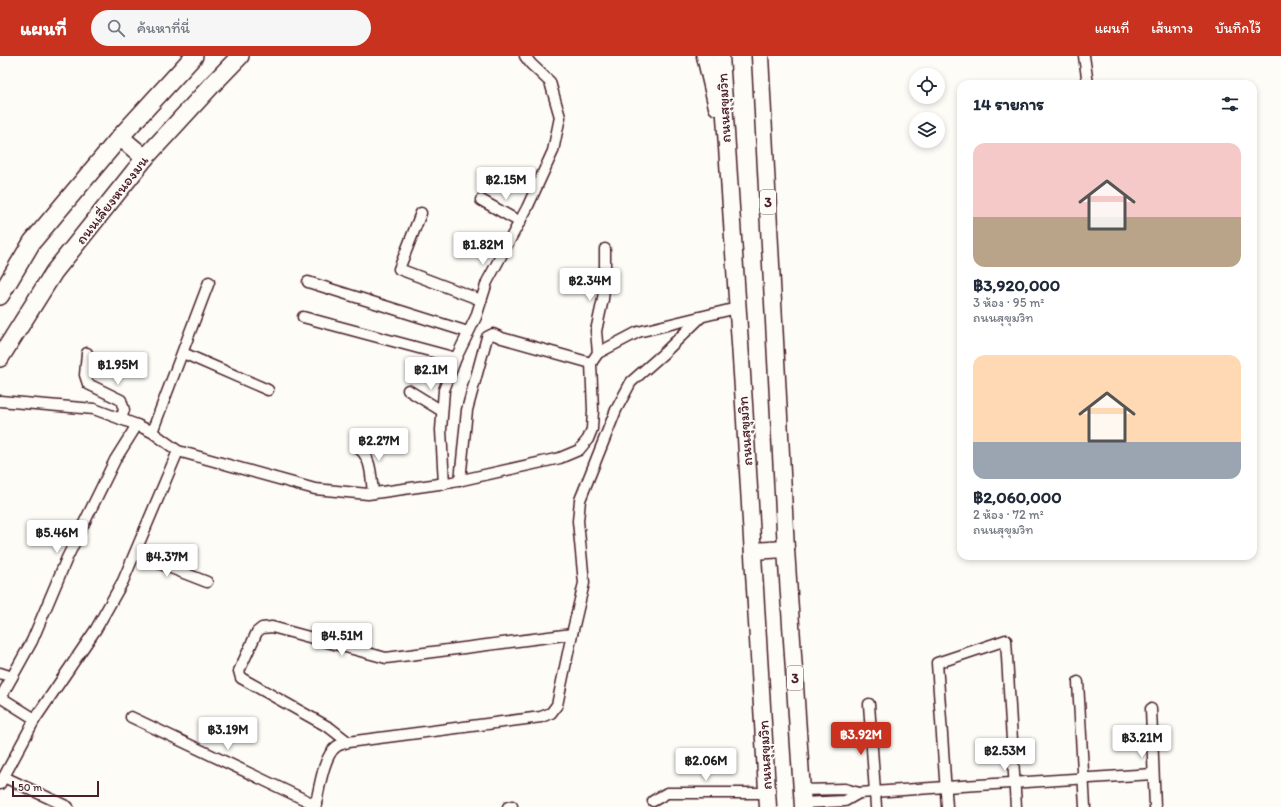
<!DOCTYPE html>
<html lang="th">
<head>
<meta charset="utf-8">
<style>
  body { margin:0; font-family:Itim,"Playpen Sans Thai",sans-serif; background:#f6f6f7; color:#1f2937; height:100vh; display:flex; flex-direction:column; font-size:15px; white-space:nowrap }
  * { box-sizing:border-box; margin:0 }
  p { font-size:13px; color:#747a83 }
  .icon { flex:none; width:22px; height:22px; fill:none; stroke:currentColor; stroke-width:2; stroke-linecap:round; stroke-linejoin:round }
  .map { position:relative; flex:1; overflow:hidden }
  .drawer { position:absolute; left:957px; top:24px; width:300px; height:480px; display:flex; flex-direction:column; background:#fff; border-radius:12px; box-shadow:0 2px 6px #0003 }
  .drawer>* { flex:none }
  .buttons { position:absolute; left:909px; top:12px; display:grid; gap:8px }
  .buttons a { display:grid; place-items:center; width:36px; height:36px; border-radius:50%; background:#fff; box-shadow:0 2px 6px #0003; font-size:20px }
  .scale { position:absolute; left:12px; bottom:10px; width:87px; box-sizing:border-box; padding-left:4px; border:2px solid #4a1f2b; border-top:0; font-size:11px; line-height:14px; white-space:nowrap; color:#4a1f2b; -webkit-text-stroke:3px #fdfcf7; paint-order:stroke }
  .price { position:absolute; translate:-50% -34px; padding:0 9px; border-radius:4px; background:#fff; color:#222; font-size:13px; line-height:26px; filter:drop-shadow(0 1px 2px #0008) }
  .price::after { content:''; position:absolute; left:50%; top:24px; width:12px; height:9px; margin-left:-6px; background:inherit; clip-path:polygon(0 0,100% 0,50% 100%) }
  .price.current { background:#c8321e; color:#fff }
  ul { padding:0; list-style:none }
  li { display:grid; align-content:center; gap:8px; height:212px; padding:0 16px }
  li span { display:grid; place-items:center; height:124px; border-radius:12px; color:#555 }
  li>.icon { margin-inline-start:auto }
  span .icon { width:72px; height:72px; fill:#fffc; stroke-width:1 }
  li b { font-size:17px }
  h2 { display:flex; justify-content:space-between; align-items:center; height:48px; padding:0 16px; font-size:17px }
  header { display:flex; align-items:center; gap:24px; box-sizing:border-box; height:56px; padding:0 20px; background:#c8321e; color:#fff }
  header strong { font-size:19px }
  nav { display:flex; gap:22px; margin-inline-start:auto; font-size:14px }
  .search { width:280px; height:36px; background:#f6f6f7; display:flex; align-items:center; gap:10px; box-sizing:border-box; padding:0 14px; border-radius:22px; color:#747a83; font-size:15px }
  .map>svg:first-child { display:block }
  .lines { fill:none; stroke-linecap:round; stroke-linejoin:round }
  .minor-casing { stroke:#4a1f2b; stroke-width:13 }
  .primary-casing { stroke:#4a1f2b; stroke-width:19 }
  .trunk-casing { stroke:#4a1f2b; stroke-width:20 }
  .minor { stroke:#fdfcf7; stroke-width:10 }
  .primary { stroke:#fdfcf7; stroke-width:16 }
  .trunk { stroke:#fdfcf7; stroke-width:17 }
  .labels { text-anchor:middle; stroke-width:3.5; stroke-linejoin:round; paint-order:stroke }
  .shield { fill:#fdfcf7; stroke:#806168; stroke-width:1 }
  .shield-label { font-size:14px; font-weight:bold; fill:#4a1f2b }
  .street-label { font-size:15px; fill:#4a1f2b; stroke:#fdfcf7 }
</style>
</head>
<body>
<header>
<strong>แผนที่</strong>
<div class="search"><svg class="icon" aria-label="search" viewBox="0 0 24 24"><circle cx="10" cy="10" r="6"/><path d="M15 15l6 6"/></svg>ค้นหาที่นี่</div>
<nav><a>แผนที่</a><a>เส้นทาง</a><a>บันทึกไว้</a></nav>
</header>
<div class="map">
<svg width="1281" height="751" viewBox="0 0 1281 751">
  <rect width="100%" height="100%" fill="#fdfcf7"/>
  <filter id="ink" filterUnits="userSpaceOnUse"><feTurbulence type="fractalNoise" baseFrequency=".025" numOctaves="2"/><feDisplacementMap in="SourceGraphic" scale="8" xChannelSelector="R" yChannelSelector="G"/><feConvolveMatrix kernelMatrix="1 2 1 2 8 2 1 2 1" color-interpolation-filters="sRGB"/></filter>
  <g filter="url(#ink)">
    <g class="lines">
      <defs>
        <g id="minor">
          <path d="M 1084,0 L 1088,28"/>
          <path d="M 481,144 L 520,166"/>
          <path d="M 421,157 L 399,213 L 481,244"/>
          <path d="M 308,226 L 468,276"/>
          <path d="M 303,261 L 456,302"/>
          <path d="M 87,297 L 85,319 L 88,328 L 121,344 L 124,354 L 121,363"/>
          <path d="M 183,297 L 268,334"/>
          <path d="M 598,297 L 596,275 L 603,243 L 605,224 L 605,193"/>
          <path d="M 408,334 L 442,355"/>
          <path d="M 0,345 L 94,353 L 137,369 L 152,376 L 178,395 L 315,433 L 368,438 L 453,426 L 560,402 L 579,394 L 588,383 L 592,373 L 593,354 L 591,307 L 598,297 L 638,276 L 737,252"/>
          <path d="M 152,376 L 209,226"/>
          <path d="M 358,392 C 372,401 371,422 373,437"/>
          <path d="M 460,425 L 467,354 L 487,281 L 493,278 L 502,282 L 591,307"/>
          <path d="M 444,428 L 441,374 L 444,334 L 456,302 L 476,261 L 487,226 L 527,152 L 553,95 L 560,61 L 550,26 L 531,8 L 525,0"/>
          <path d="M 135,498 L 207,526"/>
          <path d="M 0,617 L 12,621"/>
          <path d="M 1078,626 L 1085,751"/>
          <path d="M 0,641 L 35,663"/>
          <path d="M 1,641 L 32,585 L 67,502 L 115,404 L 137,369"/>
          <path d="M 869,648 L 876,751"/>
          <path d="M 1151,653 L 1155,751"/>
          <path d="M 131,661 L 316,749"/>
          <path d="M 348,686 L 330,672 L 241,622 L 239,615 L 257,576 L 262,572 L 272,571 L 386,602 L 572,578"/>
          <path d="M 4,721 L 68,751"/>
          <path d="M 0,728 L 35,663 L 96,573 L 123,525 L 178,395"/>
          <path d="M 802,734 L 845,733 L 859,737 L 946,731 L 1153,718"/>
          <path d="M 653,745 L 667,737 L 767,737"/>
          <path d="M 803,747 L 845,745 L 859,737"/>
          <path d="M 315,751 C 319,736 323,700 336,691 C 339,688 344,688 348,686 L 541,661 L 551,657 L 557,649 L 572,578 L 584,527 L 578,465 L 580,444 L 616,354 L 631,326 L 664,297 L 701,261"/>
          <path d="M 508,751 L 512,750"/>
          <path d="M 947,751 L 937,607 L 1006,584 L 1016,751"/>
        </g>
        <g id="primary">
          <path d="M 705,0 L 717,51"/>
          <path d="M 721,0 L 744,348 L 768,751"/>
          <path d="M 760,0 L 786,493 L 803,751"/>
          <path d="M 753,495 L 786,493"/>
        </g>
        <g id="trunk">
          <path d="M 120,81 L 145,102"/>
          <path d="M 0,240 L 32,186 L 120,81 L 194,0"/>
          <path d="M 0,302 L 54,216 L 145,102 L 212,29 L 240,0"/>
        </g>
      </defs>
      <use href="#minor" class="minor-casing"/>
      <use href="#primary" class="primary-casing"/>
      <use href="#trunk" class="trunk-casing"/>
      <use href="#minor" class="minor"/>
      <use href="#primary" class="primary"/>
      <use href="#trunk" class="trunk"/>
    </g>
  </g>
  <g class="labels">
    <g class="shield">
      <rect x="760" y="134" width="16" height="24" rx="3"/>
      <rect x="787" y="610" width="16" height="24" rx="3"/>
    </g>
    <g class="shield-label">
      <text x="768" y="151">3</text>
      <text x="795" y="627">3</text>
    </g>
    <g class="street-label">
      <text transform="translate(724 52) rotate(-93)" y="5">ถนนสุขุมวิท</text>
      <text transform="translate(112 144) rotate(-52)" y="5">ถนนเลี่ยงหนองมน</text>
      <text transform="translate(745 375) rotate(-94)" y="5">ถนนสุขุมวิท</text>
      <text transform="translate(765 699) rotate(-93)" y="5">ถนนสุขุมวิท</text>
    </g>
  </g>
</svg>
<div class="buttons">
<a><svg class="icon" aria-label="locate" viewBox="0 0 24 24"><circle cx="12" cy="12" r="6"/><path d="M12 2v4M12 18v4M2 12h4M18 12h4"/></svg></a>
<a><svg class="icon" aria-label="layers" viewBox="0 0 24 24"><path d="M12 4l9 5-9 5-9-5zM3 14l9 5 9-5"/></svg></a>
</div>
<div class="scale">50 m</div>
<b class="price" style="left:506px;top:145px">฿2.15M</b>
<b class="price" style="left:483px;top:210px">฿1.82M</b>
<b class="price" style="left:590px;top:246px">฿2.34M</b>
<b class="price" style="left:118px;top:330px">฿1.95M</b>
<b class="price" style="left:431px;top:335px">฿2.1M</b>
<b class="price" style="left:379px;top:406px">฿2.27M</b>
<b class="price" style="left:57px;top:498px">฿5.46M</b>
<b class="price" style="left:167px;top:522px">฿4.37M</b>
<b class="price" style="left:342px;top:601px">฿4.51M</b>
<b class="price" style="left:228px;top:695px">฿3.19M</b>
<b class="price current" style="left:861px;top:700px">฿3.92M</b>
<b class="price" style="left:1142px;top:703px">฿3.21M</b>
<b class="price" style="left:1005px;top:716px">฿2.53M</b>
<b class="price" style="left:706px;top:726px">฿2.06M</b>
<section class="drawer">
<h2>14 รายการ<svg class="icon" aria-label="filters" viewBox="0 0 24 24"><path d="M4 7h16M4 17h16"/><circle cx="9" cy="7" r="2"/><circle cx="15" cy="17" r="2"/></svg></h2>
<ul>
<li><span style="background:linear-gradient(#f6c9c9 60%,#b9a48a 0)"><svg class="icon" aria-label="home" viewBox="0 0 24 24"><path d="M3 11l9-7 9 7M6 9v11h12V9"/></svg></span><div><b>฿3,920,000</b><p>3 ห้อง · 95 m²</p><p>ถนนสุขุมวิท</p></div></li>
<li><span style="background:linear-gradient(#ffd9b3 70%,#9aa5b1 0)"><svg class="icon" aria-label="home" viewBox="0 0 24 24"><path d="M3 11l9-7 9 7M6 9v11h12V9"/></svg></span><div><b>฿2,060,000</b><p>2 ห้อง · 72 m²</p><p>ถนนสุขุมวิท</p></div></li>
</ul>
</section>
</div>
</body>
</html>
